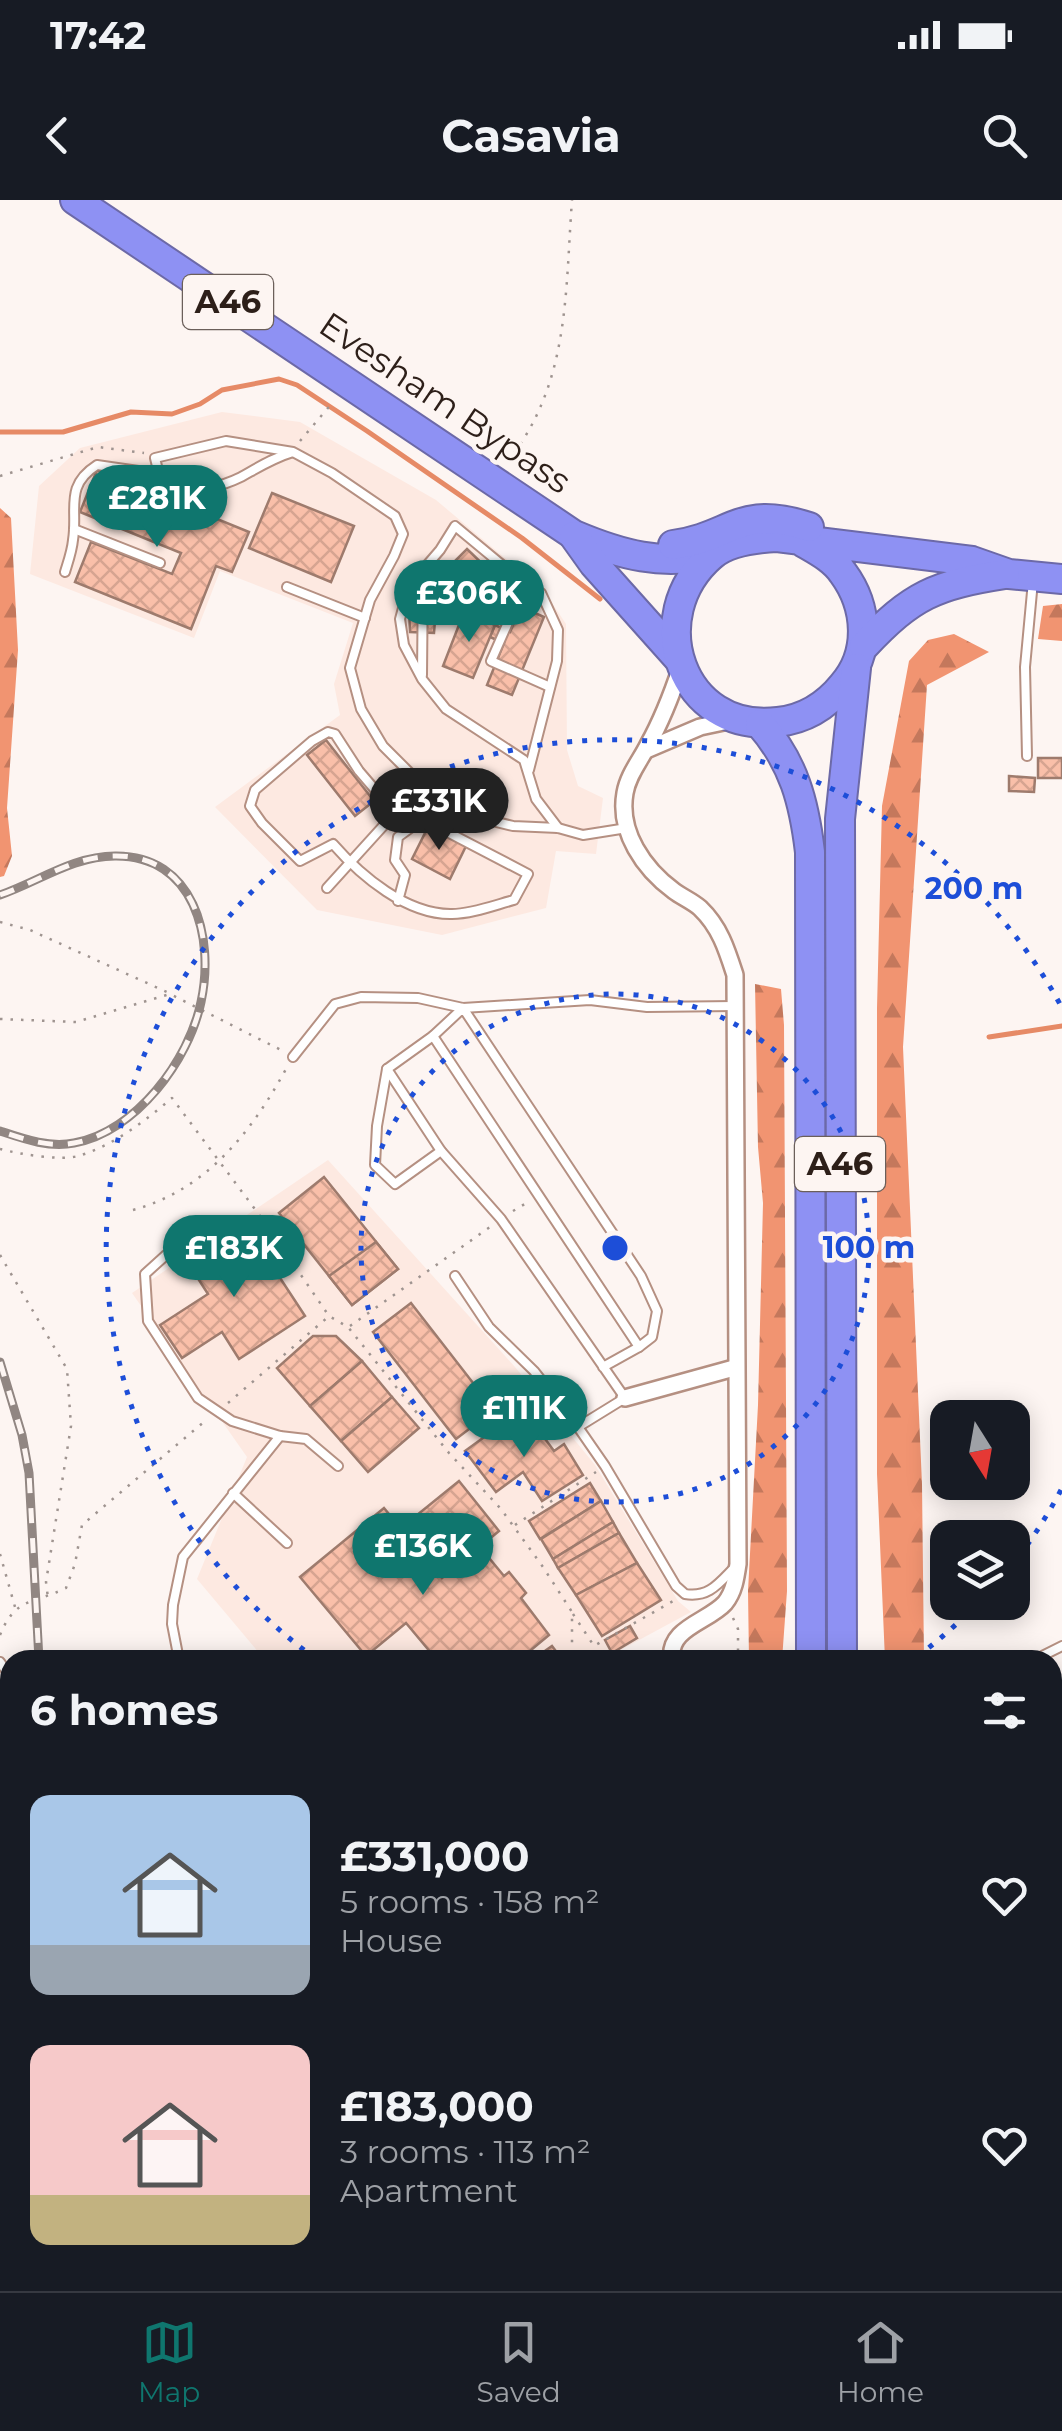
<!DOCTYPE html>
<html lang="en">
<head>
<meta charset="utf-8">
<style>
  body { margin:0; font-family:Montserrat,sans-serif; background:#20242c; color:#f1f3f6; height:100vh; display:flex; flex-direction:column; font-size:38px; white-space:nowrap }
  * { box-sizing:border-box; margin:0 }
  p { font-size:32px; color:#9ea1a6 }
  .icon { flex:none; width:55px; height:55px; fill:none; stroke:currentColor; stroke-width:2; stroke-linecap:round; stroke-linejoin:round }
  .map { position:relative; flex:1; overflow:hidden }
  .sheet { position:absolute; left:0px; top:1450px; width:1062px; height:642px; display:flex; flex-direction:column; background:#171b24; border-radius:30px 30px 0 0; box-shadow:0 5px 25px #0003 }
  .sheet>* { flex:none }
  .needle { width:65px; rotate:169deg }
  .tools { position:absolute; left:930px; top:1200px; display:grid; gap:20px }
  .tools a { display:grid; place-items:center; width:100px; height:100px; border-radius:20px; background:#171b24; box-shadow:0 5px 25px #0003; font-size:50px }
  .price { position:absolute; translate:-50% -85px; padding:0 22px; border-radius:35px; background:#0f766e; color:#fff; font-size:32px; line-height:65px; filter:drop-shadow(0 2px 5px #0008) }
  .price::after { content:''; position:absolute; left:50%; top:60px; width:30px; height:22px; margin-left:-15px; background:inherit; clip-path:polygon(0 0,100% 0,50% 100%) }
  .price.active { background:#222; color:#fff }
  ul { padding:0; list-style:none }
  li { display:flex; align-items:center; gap:30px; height:250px; padding:0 30px }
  li span { display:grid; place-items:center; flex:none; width:280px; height:200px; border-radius:20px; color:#555 }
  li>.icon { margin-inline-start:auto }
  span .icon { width:120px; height:120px; fill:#fffc; stroke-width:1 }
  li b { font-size:42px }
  h2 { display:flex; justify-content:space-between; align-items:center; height:120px; padding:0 30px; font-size:42px }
  .status { display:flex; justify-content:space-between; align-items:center; height:70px; padding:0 50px; background:#171b24; direction:ltr }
  .status svg { height:28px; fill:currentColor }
  header { display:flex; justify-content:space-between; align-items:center; height:130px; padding:0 30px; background:#171b24; font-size:45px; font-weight:700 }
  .tab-bar { display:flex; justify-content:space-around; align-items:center; height:140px; border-top:2px solid #363941; background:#171b24; font-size:28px; color:#9ea1a6 }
  .tab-bar a { display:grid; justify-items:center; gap:5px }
  .tab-bar .active { color:#0f766e }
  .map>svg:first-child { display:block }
  .built { fill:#fde9e1 }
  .forest { fill:url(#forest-firs) }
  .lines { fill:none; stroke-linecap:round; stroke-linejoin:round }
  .stream { stroke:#e68a66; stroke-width:5 }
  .building { fill:url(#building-cross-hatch); stroke:#9e7b6d; stroke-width:2.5 }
  .lane-casing { stroke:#b59082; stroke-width:12 }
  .street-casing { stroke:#b59082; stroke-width:20 }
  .highway-casing { stroke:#6c69a7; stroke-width:32 }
  .path { stroke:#9f9490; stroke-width:2.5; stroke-dasharray:2.5 8; stroke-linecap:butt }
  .lane { stroke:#fff; stroke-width:8 }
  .street { stroke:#fff; stroke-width:15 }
  .highway { stroke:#8e91f3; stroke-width:28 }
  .rail-casing { stroke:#918682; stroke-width:9 }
  .rail { stroke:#fdf5f2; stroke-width:5; stroke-dasharray:15; stroke-linecap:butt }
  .ring { fill:none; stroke:#1d4ed8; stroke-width:5; stroke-dasharray:5 10 }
  .labels { text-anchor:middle; stroke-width:9; stroke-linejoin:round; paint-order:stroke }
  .shield { fill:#fdf5f2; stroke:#6b5f5a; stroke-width:2.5 }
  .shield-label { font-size:32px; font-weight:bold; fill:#2d1f19 }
  .street-label { font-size:35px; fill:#2d1f19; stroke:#fdf5f2 }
  .centre { fill:#1d4ed8; stroke:#fdf5f2; stroke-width:5 }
  .ring-label { font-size:30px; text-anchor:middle; font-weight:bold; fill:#1d4ed8; stroke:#fdf5f2; stroke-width:9; stroke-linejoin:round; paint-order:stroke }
</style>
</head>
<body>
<div class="status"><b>17:42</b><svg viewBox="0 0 49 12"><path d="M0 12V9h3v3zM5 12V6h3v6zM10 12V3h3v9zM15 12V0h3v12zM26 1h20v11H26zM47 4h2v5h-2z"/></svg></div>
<header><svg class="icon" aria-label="back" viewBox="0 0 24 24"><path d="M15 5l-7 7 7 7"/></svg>Casavia<svg class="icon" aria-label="search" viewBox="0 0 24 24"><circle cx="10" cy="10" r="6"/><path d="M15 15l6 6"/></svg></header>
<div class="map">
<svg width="1062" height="2091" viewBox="0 0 1062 2091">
  <defs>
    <pattern id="forest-firs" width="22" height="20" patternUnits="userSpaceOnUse" patternTransform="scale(2.5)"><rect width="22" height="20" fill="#f19471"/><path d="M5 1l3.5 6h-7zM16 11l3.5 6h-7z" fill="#c4785c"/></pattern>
    <pattern id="building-cross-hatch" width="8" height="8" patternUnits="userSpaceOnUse" patternTransform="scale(2.5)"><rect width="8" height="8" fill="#f9bfa9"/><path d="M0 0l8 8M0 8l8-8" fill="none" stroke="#d6a491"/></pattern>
  </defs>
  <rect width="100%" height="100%" fill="#fdf5f2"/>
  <g class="built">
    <path d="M 222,212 L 300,222 L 436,300 L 544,391 L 566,424 L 567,550 L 578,586 L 603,598 L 596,654 L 556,651 L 546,708 L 442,735 L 317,710 L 215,607 L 340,515 L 334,484 L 353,423 L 220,371 L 194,438 L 30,374 L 39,286 L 80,248 Z"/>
    <path d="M 328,960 L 515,1167 L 595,1265 L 678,1401 L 691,1412 L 602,1460 L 265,1460 L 197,1379 L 247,1257 L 132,1093 Z"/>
  </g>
  <g class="forest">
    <path d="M 0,308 L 11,318 L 18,450 L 7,608 L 12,656 L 4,676 L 0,677 Z"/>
    <path d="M 1062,404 L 1062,441 L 1038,439 L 1043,406 Z"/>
    <path d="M 954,434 L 989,452 L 927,485 L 903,847 L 922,1284 L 924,1460 L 885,1460 L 877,1274 L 877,808 L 882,606 L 909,461 L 928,440 Z"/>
    <path d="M 755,784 L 781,789 L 784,825 L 787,1391 L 782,1460 L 749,1460 L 748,1391 L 758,1205 L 763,1003 L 758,947 Z"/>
  </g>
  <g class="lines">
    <g class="stream">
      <path d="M 0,232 L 63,232 L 131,212 L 172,214 L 200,204 L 222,190 L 279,179 L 297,185 L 367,231 L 522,338 L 600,399"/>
      <path d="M 989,837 L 1062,826"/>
    </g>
  </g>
  <g class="building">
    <path d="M 97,270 L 249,332 L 232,372 L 216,366 L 191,429 L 75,382 L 91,342 L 172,374 L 181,353 L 80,312 Z"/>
    <path d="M 272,293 L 354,326 L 331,382 L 249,348 Z"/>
    <path d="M 467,349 L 491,372 L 474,393 L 447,369 Z"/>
    <path d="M 521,407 L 544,417 L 512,495 L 487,485 L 504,443 L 490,437 L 495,425 L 510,432 Z"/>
    <path d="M 409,409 L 436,409 L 434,433 L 410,432 Z"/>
    <path d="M 464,412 L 495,425 L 473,478 L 443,466 Z"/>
    <path d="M 326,540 L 374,601 L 355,616 L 307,555 Z"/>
    <rect x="1038" y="558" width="24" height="20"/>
    <path d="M 1009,576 L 1035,578 L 1034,592 L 1009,591 Z"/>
    <path d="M 428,627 L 466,646 L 450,679 L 412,659 Z"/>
    <path d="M 324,977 L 398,1069 L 352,1105 L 279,1013 Z"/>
    <path d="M 246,1026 L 305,1116 L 239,1159 L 222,1132 L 182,1158 L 160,1125 L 208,1094 L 188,1063 Z"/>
    <path d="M 376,1042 L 398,1069 L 352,1105 L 329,1076 Z"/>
    <path d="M 411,1103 L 494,1210 L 456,1239 L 373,1132 Z"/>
    <path d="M 313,1136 L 336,1136 L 362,1161 L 310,1206 L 277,1168 Z"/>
    <path d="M 362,1161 L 392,1197 L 341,1241 L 310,1206 Z"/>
    <path d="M 392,1197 L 419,1228 L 368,1272 L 341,1241 Z"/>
    <path d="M 529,1217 L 554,1251 L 564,1244 L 583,1275 L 542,1301 L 523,1272 L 496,1292 L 465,1251 L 494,1230 L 500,1238 Z"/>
    <path d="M 459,1281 L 499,1331 L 442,1378 L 401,1328 Z"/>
    <path d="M 590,1283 L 601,1301 L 540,1339 L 529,1321 Z"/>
    <path d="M 601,1301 L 613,1322 L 553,1359 L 541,1339 Z"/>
    <path d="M 384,1308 L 442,1378 L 480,1347 L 504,1376 L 509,1372 L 526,1393 L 521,1398 L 549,1435 L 519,1460 L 437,1460 L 406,1423 L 366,1456 L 300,1377 Z"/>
    <path d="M 613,1322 L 619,1333 L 558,1368 L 553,1359 Z"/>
    <path d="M 619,1333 L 637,1363 L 576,1395 L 558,1368 Z"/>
    <path d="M 637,1363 L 661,1400 L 602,1436 L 576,1395 Z"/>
    <path d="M 630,1426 L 637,1438 L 612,1453 L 605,1440 Z"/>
    <path d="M 552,1446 L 562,1459 L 536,1460 L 535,1458 Z"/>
  </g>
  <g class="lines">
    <defs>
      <g id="lane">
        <path d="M 293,252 C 273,258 259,267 241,277 C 219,288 191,292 167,292 L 162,287 L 155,258 L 226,241 L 293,252 L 332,273 L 395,316 L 403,334 L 394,356 L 370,400 L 350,468 L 361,509 L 383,546 L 424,587 L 468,615 L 513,626 L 558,628 L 583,635 L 627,628"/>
        <path d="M 74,329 L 160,363"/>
        <path d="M 65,372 C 68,362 72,351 73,340 C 78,309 64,286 97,265 L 159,274"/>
        <path d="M 525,384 L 491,461 L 550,487"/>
        <path d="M 287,387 L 365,418"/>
        <path d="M 422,475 L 423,370"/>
        <path d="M 1027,556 L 1025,467 L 1033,381"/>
        <path d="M 529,570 L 557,461 L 558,430 L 541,393 L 525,384 L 455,326 L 440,350 L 409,386 L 400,419 L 404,445 L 422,479 L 446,509 L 524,560 L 536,599 L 558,628"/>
        <path d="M 395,613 L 359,571 L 335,534 L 328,532 L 312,541 L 255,590 L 250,606 L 262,623 L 300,661 L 333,644 C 361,676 407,715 452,714 C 472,714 495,705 514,700 L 528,674 L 430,623 L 416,624 L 398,637 L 395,660 L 405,675 L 398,701"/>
        <path d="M 327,688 L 395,613 L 424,587"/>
        <path d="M 433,836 L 463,808 L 641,1076 L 657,1111 L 652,1137 L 639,1147"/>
        <path d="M 293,857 L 335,804 L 361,797 L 418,798 L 463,808 L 590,800 L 647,807 L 735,806"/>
        <path d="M 387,869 L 377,926 L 375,965 L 395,984 L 441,951"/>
        <path d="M 166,1055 L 145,1074 L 148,1121 L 198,1198 L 232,1221 L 280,1236 L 306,1239 L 338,1266"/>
        <path d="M 455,1076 L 489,1127 L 534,1171 L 578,1227 L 605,1266 L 676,1386 L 685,1394 C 709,1398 719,1383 735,1367"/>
        <path d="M 578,1227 L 625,1198 L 501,1019 L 441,951 L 387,869 L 433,836 L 639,1147 L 603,1167"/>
        <path d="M 233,1293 L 287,1343"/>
        <path d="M 623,1459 L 624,1460"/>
        <path d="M 179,1460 L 172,1424 L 173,1405 L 183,1357 L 280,1236"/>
        <path d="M 1034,1460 L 1062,1446"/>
        <path d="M 0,1462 L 10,1476"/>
      </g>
      <g id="street">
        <path d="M 646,550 L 700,527 L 733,520"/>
        <path d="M 625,1198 L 734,1168"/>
        <path d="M 672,1460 C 667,1428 708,1422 725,1403 C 734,1392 736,1378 738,1364 L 735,775 C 727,750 720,727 700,708 C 692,701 682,697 674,691 C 644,669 618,632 625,593 C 628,575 640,561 648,545 C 662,520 672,494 681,467"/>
      </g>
      <g id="highway">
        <path d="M 75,0 L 574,335 C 621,355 662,366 713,354"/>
        <path d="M 574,336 L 594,364 L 678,458"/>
        <path d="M 801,341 C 816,350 833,358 843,373 C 868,407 871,453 843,485 C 826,506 805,519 778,522 C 681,534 641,416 712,355 C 729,341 756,338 777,337 L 972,361 L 1009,374 L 1062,379"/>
        <path d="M 673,345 C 733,337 738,304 809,327"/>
        <path d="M 864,446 C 912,395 935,385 1005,374"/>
        <path d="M 760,524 C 794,563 804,602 810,652 L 811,1460"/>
        <path d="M 842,1460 L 840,619 L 856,468"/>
        <path d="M 816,2082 L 816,2091"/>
        <path d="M 845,2082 L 845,2091"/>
      </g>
    </defs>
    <use href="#lane" class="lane-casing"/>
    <use href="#street" class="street-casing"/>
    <use href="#highway" class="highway-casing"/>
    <g class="path">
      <path d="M 300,241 L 333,202"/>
      <path d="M 508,261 C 570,183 565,93 572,0"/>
      <path d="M 0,276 L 98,247 L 144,253"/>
      <path d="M 0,722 L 30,730 L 169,793"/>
      <path d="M 0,819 L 76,822 L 170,794 L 281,850"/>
      <path d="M 0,949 C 19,954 60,961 78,956 C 113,946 145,921 172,898 L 266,1024 L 329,1116 L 348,1127 L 449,1253 L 501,1309 L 543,1367 L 572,1412 L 572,1460"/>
      <path d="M 133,1010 C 206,990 251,933 286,869"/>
      <path d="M 513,1011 L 528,1002"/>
      <path d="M 0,1055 L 67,1169 L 71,1226 L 46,1382 L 48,1398"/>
      <path d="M 350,1126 L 490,1027"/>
      <path d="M 228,1203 L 328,1117"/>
      <path d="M 515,1325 L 596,1272"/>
      <path d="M 0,1354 L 15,1407"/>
      <path d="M 573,1414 L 594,1446 L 675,1400"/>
      <path d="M 733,1418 L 738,1429 L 738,1460"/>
      <path d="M 0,1435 C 16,1396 34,1404 66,1388 L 75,1364 L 82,1325 L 205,1221"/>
      <path d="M 0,1812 L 10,1810"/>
      <path d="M 331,2082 L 334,2091"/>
      <path d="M 499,2091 L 511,2082"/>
      <path d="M 716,2091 L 717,2082"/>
    </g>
    <use href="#lane" class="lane"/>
    <use href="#street" class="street"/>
    <use href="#highway" class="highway"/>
    <defs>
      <g id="rail">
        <path d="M 0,695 C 38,682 73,656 115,656 C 194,655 215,737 201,802 C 189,860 136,932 74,943 C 49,948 24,939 0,931"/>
        <path d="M 0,1162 L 22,1235 L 29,1273 L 39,1460"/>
      </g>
    </defs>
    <use href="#rail" class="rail-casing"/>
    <use href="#rail" class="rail"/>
  </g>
  <g class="ring">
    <circle cx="615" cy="1048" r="254"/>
    <path d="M1061 1290A508 508 0 0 1 1013 1364M977 1404A508 508 0 0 1 914 1459M316 1459A508 508 0 1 1 1061 806"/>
  </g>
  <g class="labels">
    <g class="shield">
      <rect x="183" y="75" width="90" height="54" rx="8"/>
      <rect x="795" y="937" width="90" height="54" rx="8"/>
    </g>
    <g class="shield-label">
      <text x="228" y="113">A46</text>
      <text x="840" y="975">A46</text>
    </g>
    <g class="street-label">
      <text transform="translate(445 203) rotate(34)" y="12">Evesham Bypass</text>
    </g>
  </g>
  <circle cx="615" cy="1048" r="15" class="centre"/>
  <g class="ring-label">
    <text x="974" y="699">200 m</text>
    <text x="869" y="1058">100 m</text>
  </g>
</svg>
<div class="tools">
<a><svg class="needle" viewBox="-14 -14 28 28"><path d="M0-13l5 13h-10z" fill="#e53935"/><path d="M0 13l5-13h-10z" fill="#9ea1a6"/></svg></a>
<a><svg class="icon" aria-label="layers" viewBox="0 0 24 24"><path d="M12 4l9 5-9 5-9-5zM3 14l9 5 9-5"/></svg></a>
</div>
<b class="price" style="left:157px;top:350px">£281K</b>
<b class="price" style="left:469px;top:445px">£306K</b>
<b class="price active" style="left:439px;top:653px">£331K</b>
<b class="price" style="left:234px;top:1100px">£183K</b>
<b class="price" style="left:524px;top:1260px">£111K</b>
<b class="price" style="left:423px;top:1398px">£136K</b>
<section class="sheet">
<h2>6 homes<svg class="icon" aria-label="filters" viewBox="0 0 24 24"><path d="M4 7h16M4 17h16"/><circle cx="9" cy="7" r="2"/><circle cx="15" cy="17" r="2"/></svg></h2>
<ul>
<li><span style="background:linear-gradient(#a9c7e8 75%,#9aa5b1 0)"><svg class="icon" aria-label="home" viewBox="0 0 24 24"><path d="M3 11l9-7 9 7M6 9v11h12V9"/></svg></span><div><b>£331,000</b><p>5 rooms · 158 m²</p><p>House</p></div><svg class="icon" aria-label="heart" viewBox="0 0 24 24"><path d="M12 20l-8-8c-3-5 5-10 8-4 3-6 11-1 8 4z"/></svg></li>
<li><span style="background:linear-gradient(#f6c9c9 75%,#c2b280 0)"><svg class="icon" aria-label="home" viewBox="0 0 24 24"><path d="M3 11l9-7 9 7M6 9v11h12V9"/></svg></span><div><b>£183,000</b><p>3 rooms · 113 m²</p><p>Apartment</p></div><svg class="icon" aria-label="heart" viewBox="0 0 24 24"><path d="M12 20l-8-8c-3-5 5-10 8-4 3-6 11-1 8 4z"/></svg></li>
</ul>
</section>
</div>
<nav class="tab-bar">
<a class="active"><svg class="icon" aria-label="map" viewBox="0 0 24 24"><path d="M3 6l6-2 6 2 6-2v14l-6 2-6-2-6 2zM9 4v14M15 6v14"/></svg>Map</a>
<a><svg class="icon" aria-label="saved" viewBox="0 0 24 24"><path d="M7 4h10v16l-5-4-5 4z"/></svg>Saved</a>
<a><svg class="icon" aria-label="home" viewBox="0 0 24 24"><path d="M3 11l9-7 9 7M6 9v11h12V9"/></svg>Home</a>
</nav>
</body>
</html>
